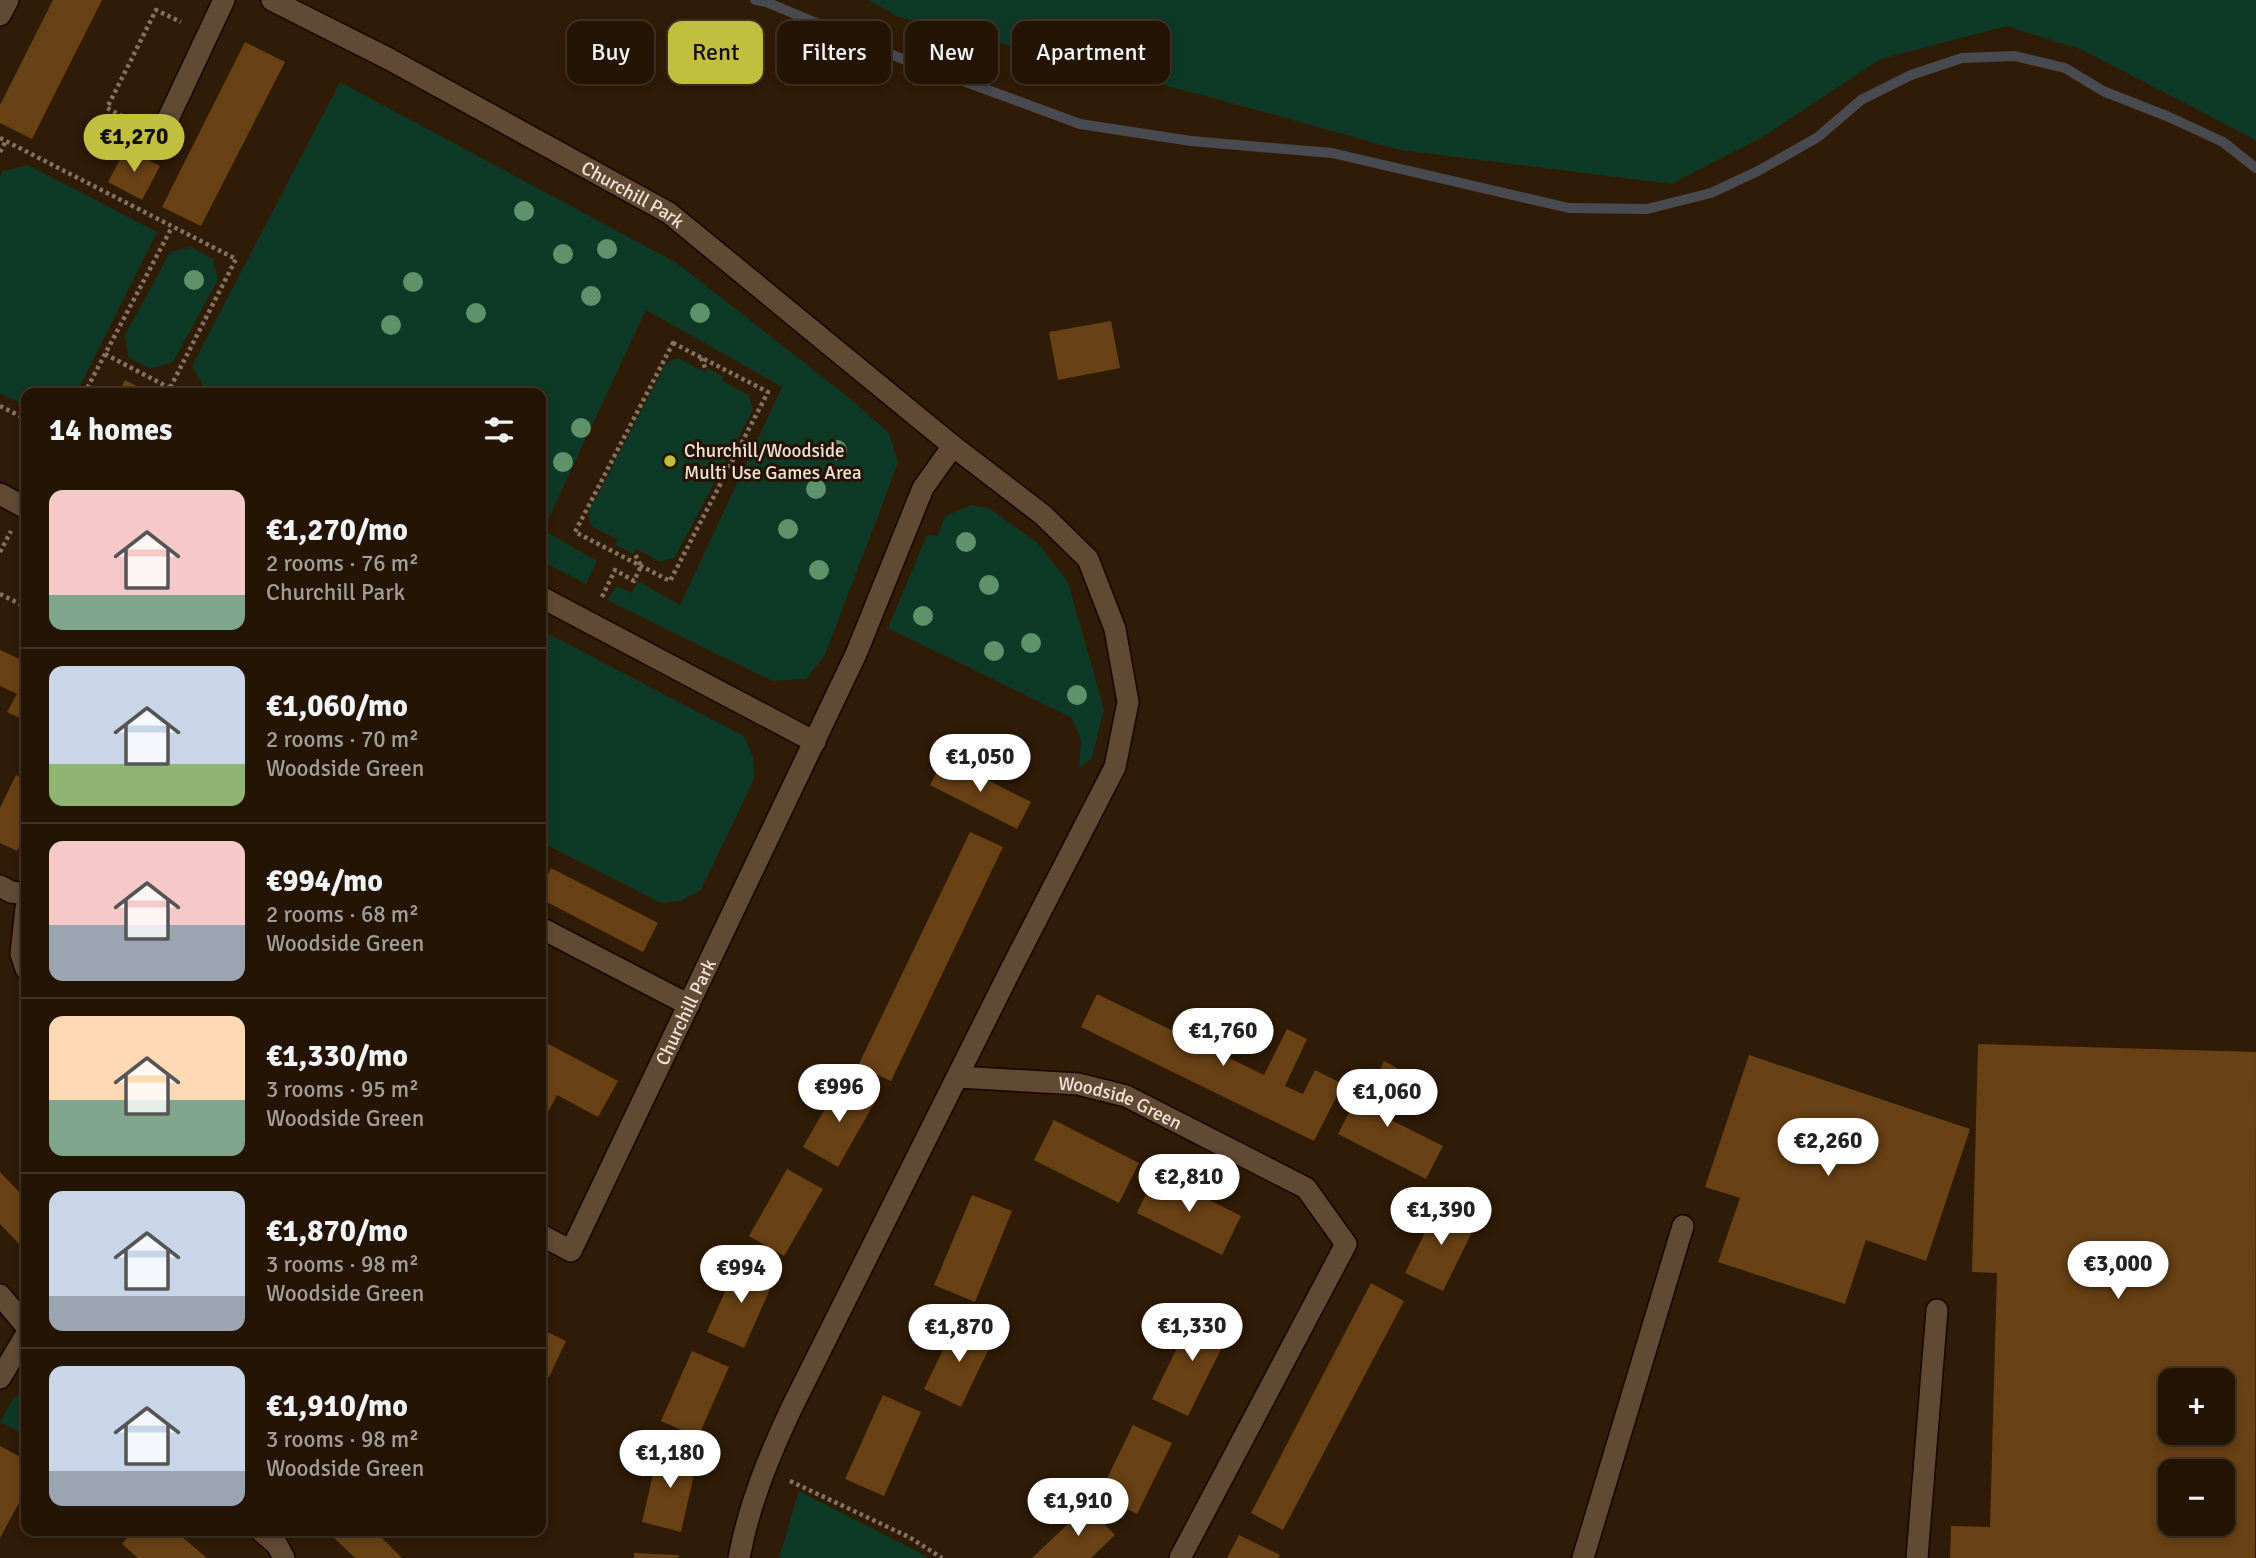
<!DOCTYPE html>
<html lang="en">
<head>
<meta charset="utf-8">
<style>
  body { margin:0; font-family:Signika,sans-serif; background:#2f2113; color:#f1f3f6; height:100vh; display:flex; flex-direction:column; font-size:26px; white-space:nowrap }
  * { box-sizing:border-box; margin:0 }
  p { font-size:23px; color:#a39e9a }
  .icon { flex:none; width:38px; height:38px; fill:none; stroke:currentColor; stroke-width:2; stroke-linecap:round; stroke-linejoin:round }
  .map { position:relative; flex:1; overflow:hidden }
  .side { position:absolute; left:21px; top:388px; width:525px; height:1148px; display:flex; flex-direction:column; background:#231404; border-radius:14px; box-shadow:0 4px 10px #0003,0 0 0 2px #403326 }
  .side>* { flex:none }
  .banner { position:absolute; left:567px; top:21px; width:665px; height:63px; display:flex; gap:14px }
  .controls { position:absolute; left:2158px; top:1368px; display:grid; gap:14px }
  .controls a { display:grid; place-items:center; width:77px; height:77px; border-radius:14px; background:#231404; box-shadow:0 4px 10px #0003,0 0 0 2px #403326; font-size:35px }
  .price { position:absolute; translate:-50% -60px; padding:0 16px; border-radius:24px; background:#fff; color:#222; font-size:23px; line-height:46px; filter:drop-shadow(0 2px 4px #0008) }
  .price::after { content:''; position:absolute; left:50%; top:42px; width:21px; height:16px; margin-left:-10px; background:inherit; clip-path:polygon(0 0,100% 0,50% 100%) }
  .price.active { background:#c1be40; color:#111 }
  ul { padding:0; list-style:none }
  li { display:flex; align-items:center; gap:21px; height:175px; padding:0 28px }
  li+li { border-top:2px solid #403326 }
  li span { display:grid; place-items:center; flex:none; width:196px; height:140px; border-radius:14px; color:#555 }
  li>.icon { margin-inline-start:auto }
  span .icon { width:84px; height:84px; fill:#fffc; stroke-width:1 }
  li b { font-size:30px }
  h2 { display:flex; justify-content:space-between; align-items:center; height:84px; padding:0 28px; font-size:30px }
  .chip { padding:0 24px; border-radius:14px; background:#231404; box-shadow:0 4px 10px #0003,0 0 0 2px #403326; font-size:24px; line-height:63px }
  .chip.active { background:#c1be40; color:#111 }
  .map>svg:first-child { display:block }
  .green { fill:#0e3926 }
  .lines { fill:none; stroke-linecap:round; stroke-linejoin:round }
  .stream { stroke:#484a4f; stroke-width:10 }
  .building { fill:#684115; fill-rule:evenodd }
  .minor-casing { stroke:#160500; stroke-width:24 }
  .path { stroke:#847361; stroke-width:4.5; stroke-dasharray:3.5 3.5; stroke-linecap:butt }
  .minor { stroke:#614a34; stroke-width:21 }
  .tree { fill:#5e926a }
  .poi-dot { fill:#c1be40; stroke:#251200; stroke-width:2.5 }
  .labels { text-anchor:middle; stroke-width:6; stroke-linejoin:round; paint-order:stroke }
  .street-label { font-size:19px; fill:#efe2d5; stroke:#251200 }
  .poi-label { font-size:19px; fill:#efe2d5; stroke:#251200; text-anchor:start }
</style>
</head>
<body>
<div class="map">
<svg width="2256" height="1558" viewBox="0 0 2256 1558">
  <rect width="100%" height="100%" fill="#2f1b06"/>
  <g class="green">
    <path d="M 868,0 L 2256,0 L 2256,140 L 2082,50 L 2007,26 L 1881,59 L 1761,138 L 1671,184 L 1400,150 L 1213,98 L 899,17 Z"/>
    <path d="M 340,82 L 677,263 L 852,400 L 889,433 L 898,463 L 825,655 L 806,679 L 772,681 L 607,600 L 616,586 L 632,593 L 638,581 L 680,605 L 782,387 L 646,310 L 543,530 L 597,561 L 586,584 L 541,561 L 541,394 L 214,394 L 206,390 L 192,366 Z"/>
    <path d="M 28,165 L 157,232 L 76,394 L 26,394 L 26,406 L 0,393 L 0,176 L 3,171 Z"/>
    <path d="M 192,247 L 213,259 L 218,280 L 173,362 L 150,369 L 128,357 L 125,335 L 170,252 Z"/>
    <path d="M 678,358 L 705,372 L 707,368 L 724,377 L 722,381 L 749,395 L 753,410 L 675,557 L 661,562 L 636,549 L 633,554 L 615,545 L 617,539 L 591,526 L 588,513 L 666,363 Z"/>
    <path d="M 971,505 L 989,508 L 1037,542 L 1068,582 L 1104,709 L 1092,758 L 1079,769 L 1081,741 L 1072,718 L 888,628 L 927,535 L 937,536 L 945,516 Z"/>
    <path d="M 541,630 L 744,736 L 753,757 L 754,779 L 701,890 L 681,901 L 661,903 L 541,842 Z"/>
    <path d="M 26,1391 L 26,1435 L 0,1422 L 13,1399 Z"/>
    <path d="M 799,1491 L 926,1556 L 928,1558 L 779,1558 Z"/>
  </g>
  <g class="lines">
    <path class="stream" d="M 755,0 L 766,2 L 898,57 L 1080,124 L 1191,141 L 1332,153 L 1569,208 L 1647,209 L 1711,193 L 1758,171 L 1818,137 L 1861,100 L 1911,75 L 1962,58 L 2015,56 L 2065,68 L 2103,91 L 2169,117 L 2223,142 L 2256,168"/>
  </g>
  <g class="building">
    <path d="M 53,0 L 102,0 L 32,139 L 0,123 L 0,105 Z"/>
    <path d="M 245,42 L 285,62 L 201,226 L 162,207 Z"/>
    <path d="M 126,148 L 160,166 L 142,200 L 108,182 Z"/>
    <path d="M 1111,321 L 1120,368 L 1058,380 L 1049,332 Z"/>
    <path d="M 125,380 L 152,394 L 118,394 Z"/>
    <path d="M 0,650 L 26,662 L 26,673 L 21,684 L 26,686 L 26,721 L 7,712 L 17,694 L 0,686 Z"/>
    <path d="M 944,758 L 1031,802 L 1017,829 L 930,785 Z"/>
    <path d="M 16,775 L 26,781 L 26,831 L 17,851 L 0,843 L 0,808 Z"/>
    <path d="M 970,832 L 1003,847 L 891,1081 L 858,1066 Z"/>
    <path d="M 551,868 L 658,923 L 643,952 L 541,899 L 541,889 Z"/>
    <path d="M 1097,994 L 1264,1075 L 1287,1029 L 1307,1039 L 1285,1086 L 1303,1094 L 1315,1070 L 1343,1084 L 1314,1141 L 1081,1027 Z"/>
    <path d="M 541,1040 L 618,1081 L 598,1117 L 557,1095 L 541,1125 Z"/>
    <path d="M 1978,1044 L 2256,1052 L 2255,1558 L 1950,1558 L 1951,1526 L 1990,1527 L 1997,1273 L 1972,1272 ZM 2170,1381 L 2222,1381 L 2222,1433 L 2170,1433 ZM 2170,1472 L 2222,1472 L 2222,1524 L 2170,1524 Z"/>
    <path d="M 1749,1055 L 1970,1129 L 1926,1261 L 1866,1240 L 1845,1304 L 1718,1262 L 1740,1198 L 1705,1187 Z"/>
    <path d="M 1384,1061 L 1397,1068 L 1375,1112 L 1443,1146 L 1426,1179 L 1338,1134 L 1372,1068 L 1379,1072 Z"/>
    <path d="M 841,1081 L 876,1100 L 838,1167 L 803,1147 Z"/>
    <path d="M 1054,1120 L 1139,1163 L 1119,1203 L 1034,1160 Z"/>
    <path d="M 787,1169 L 823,1189 L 784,1256 L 749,1236 Z"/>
    <path d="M 0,1172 L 26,1199 L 26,1251 L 0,1224 Z"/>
    <path d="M 1156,1173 L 1241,1216 L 1222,1255 L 1137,1213 Z"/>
    <path d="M 972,1195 L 1012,1211 L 975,1302 L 934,1285 Z"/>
    <path d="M 1439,1204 L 1477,1222 L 1443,1291 L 1405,1273 Z"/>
    <path d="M 738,1262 L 775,1278 L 744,1348 L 707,1332 Z"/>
    <path d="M 1371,1283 L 1404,1301 L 1283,1530 L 1251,1513 Z"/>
    <path d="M 1196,1309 L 1232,1327 L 1188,1416 L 1152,1399 Z"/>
    <path d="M 957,1321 L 994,1338 L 961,1407 L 924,1389 Z"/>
    <path d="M 541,1329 L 566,1341 L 549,1377 L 541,1373 Z"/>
    <path d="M 692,1351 L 729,1367 L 698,1437 L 661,1421 Z"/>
    <path d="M 883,1395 L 921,1412 L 884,1496 L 845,1479 Z"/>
    <path d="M 1133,1425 L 1172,1443 L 1137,1514 L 1099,1495 Z"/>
    <path d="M 0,1446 L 26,1460 L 26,1490 L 0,1538 Z"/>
    <path d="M 659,1448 L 698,1457 L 681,1532 L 642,1522 Z"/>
    <path d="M 1087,1506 L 1115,1535 L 1091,1558 L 1032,1558 Z"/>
    <path d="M 132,1531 L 175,1531 L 207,1558 L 138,1558 L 122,1544 Z"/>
    <path d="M 327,1531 L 375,1531 L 402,1558 L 355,1558 Z"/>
    <path d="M 1239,1535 L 1280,1555 L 1278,1558 L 1227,1558 Z"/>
    <path d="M 634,1553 L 679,1555 L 678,1558 L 634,1558 Z"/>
  </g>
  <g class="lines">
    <defs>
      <g id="minor">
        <path id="s1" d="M 272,0 L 389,59 L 669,213 L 953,446 L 1043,515 L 1088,559 L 1115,629 L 1128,702 L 1115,767 L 1010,971 L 792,1407 C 769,1456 749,1504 739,1558"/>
        <path d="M 0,15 L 8,0"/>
        <path d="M 160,136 L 224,0"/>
        <path d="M 0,494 L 24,507"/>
        <path d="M 541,597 L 815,742"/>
        <path d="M 0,886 L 11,892 L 26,894"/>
        <path d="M 26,908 L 21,954 L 26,969"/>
        <path d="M 541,928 L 689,1005"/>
        <path id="s2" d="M 958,1077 L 1078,1084 L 1126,1096 L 1306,1188 L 1346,1244 L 1180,1558"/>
        <path id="s3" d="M 541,1235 L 571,1251 L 856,654 L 923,488 L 953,446"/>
        <path d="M 0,1295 L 26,1326"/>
        <path d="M 0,1378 L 26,1335"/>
        <path d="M 261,1531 L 277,1545 L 284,1558"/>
        <path d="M 1583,1558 L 1683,1226"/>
        <path d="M 1917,1558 L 1937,1310"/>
      </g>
    </defs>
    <use href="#minor" class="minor-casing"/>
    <g class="path">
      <path d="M 135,123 L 107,108 L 156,10 L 181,22"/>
      <path d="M 0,138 L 236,259 L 170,388"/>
      <path d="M 0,152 L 6,141"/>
      <path d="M 673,343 L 768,392 L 670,581 L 575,532 Z"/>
      <path d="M 105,354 L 181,394"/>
      <path d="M 701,358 L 706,370"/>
      <path d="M 84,394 L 172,227"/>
      <path d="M 0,406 L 26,419"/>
      <path d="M 0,552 L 11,531"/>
      <path d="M 0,594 L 26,607"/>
      <path d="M 602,597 L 615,570 L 634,581 L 641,566 L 634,552"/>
      <path d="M 790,1481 L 909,1537 L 942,1558"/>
    </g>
    <use href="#minor" class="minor"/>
  </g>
  <g class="tree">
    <circle cx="524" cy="211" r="10"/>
    <circle cx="607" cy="249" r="10"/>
    <circle cx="563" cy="254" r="10"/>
    <circle cx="194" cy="280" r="10"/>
    <circle cx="413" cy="282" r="10"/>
    <circle cx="591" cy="296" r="10"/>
    <circle cx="476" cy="313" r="10"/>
    <circle cx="700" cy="313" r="10"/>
    <circle cx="391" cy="325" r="10"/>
    <circle cx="581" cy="428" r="10"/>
    <circle cx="837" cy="450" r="10"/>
    <circle cx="563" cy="462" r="10"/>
    <circle cx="816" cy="489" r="10"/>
    <circle cx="788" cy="529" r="10"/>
    <circle cx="966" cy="542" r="10"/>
    <circle cx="819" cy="570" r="10"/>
    <circle cx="989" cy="585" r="10"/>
    <circle cx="923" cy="616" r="10"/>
    <circle cx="1031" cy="643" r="10"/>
    <circle cx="994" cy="651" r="10"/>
    <circle cx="1077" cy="695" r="10"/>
  </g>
  <circle class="poi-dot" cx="670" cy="461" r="7"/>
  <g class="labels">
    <g class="street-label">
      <text dy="7" stroke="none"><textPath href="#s1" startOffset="410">Churchill Park</textPath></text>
      <text dy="7" stroke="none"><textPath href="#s3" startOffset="299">Churchill Park</textPath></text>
      <text dy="7" stroke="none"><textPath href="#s2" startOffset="166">Woodside Green</textPath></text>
    </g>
    <g class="poi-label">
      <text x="684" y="457">Churchill/Woodside<tspan x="684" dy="22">Multi Use Games Area</tspan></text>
    </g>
  </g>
</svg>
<div class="controls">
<a>+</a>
<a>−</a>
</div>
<b class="price active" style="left:134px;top:174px">€1,270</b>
<b class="price" style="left:980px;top:794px">€1,050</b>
<b class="price" style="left:1223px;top:1068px">€1,760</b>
<b class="price" style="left:839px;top:1124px">€996</b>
<b class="price" style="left:1387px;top:1129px">€1,060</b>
<b class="price" style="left:1828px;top:1178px">€2,260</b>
<b class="price" style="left:1189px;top:1214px">€2,810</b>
<b class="price" style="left:1441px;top:1247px">€1,390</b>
<b class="price" style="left:2118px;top:1301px">€3,000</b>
<b class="price" style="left:741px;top:1305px">€994</b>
<b class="price" style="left:1192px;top:1363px">€1,330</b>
<b class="price" style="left:959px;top:1364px">€1,870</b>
<b class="price" style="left:670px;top:1490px">€1,180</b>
<b class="price" style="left:1078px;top:1538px">€1,910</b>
<div class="banner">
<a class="chip">Buy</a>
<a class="chip active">Rent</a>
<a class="chip">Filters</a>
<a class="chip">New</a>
<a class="chip">Apartment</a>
</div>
<section class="side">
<h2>14 homes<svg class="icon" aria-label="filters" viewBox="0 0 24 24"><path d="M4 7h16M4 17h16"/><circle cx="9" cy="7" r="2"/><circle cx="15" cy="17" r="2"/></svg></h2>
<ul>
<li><span style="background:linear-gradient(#f6c9c9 75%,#7fa58c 0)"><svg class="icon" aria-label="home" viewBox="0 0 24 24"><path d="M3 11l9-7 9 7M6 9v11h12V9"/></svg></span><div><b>€1,270/mo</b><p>2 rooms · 76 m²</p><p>Churchill Park</p></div></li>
<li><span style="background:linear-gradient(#c9d6e8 70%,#8fb573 0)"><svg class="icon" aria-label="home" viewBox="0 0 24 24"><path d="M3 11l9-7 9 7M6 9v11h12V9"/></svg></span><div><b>€1,060/mo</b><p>2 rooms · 70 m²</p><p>Woodside Green</p></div></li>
<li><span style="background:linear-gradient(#f6c9c9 60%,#9aa5b1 0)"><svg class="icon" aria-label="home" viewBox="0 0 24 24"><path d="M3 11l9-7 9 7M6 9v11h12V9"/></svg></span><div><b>€994/mo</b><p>2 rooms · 68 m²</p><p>Woodside Green</p></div></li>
<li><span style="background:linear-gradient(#ffd9b3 60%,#7fa58c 0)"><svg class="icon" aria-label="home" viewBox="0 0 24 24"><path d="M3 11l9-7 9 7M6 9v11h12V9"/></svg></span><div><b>€1,330/mo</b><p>3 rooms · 95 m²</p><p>Woodside Green</p></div></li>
<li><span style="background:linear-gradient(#c9d6e8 75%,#9aa5b1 0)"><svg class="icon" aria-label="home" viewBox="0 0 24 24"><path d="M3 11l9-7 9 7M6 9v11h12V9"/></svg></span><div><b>€1,870/mo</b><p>3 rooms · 98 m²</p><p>Woodside Green</p></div></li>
<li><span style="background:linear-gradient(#c9d6e8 75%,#9aa5b1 0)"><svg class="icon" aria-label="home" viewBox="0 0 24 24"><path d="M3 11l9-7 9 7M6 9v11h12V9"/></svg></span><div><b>€1,910/mo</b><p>3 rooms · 98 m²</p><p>Woodside Green</p></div></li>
</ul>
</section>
</div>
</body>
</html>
